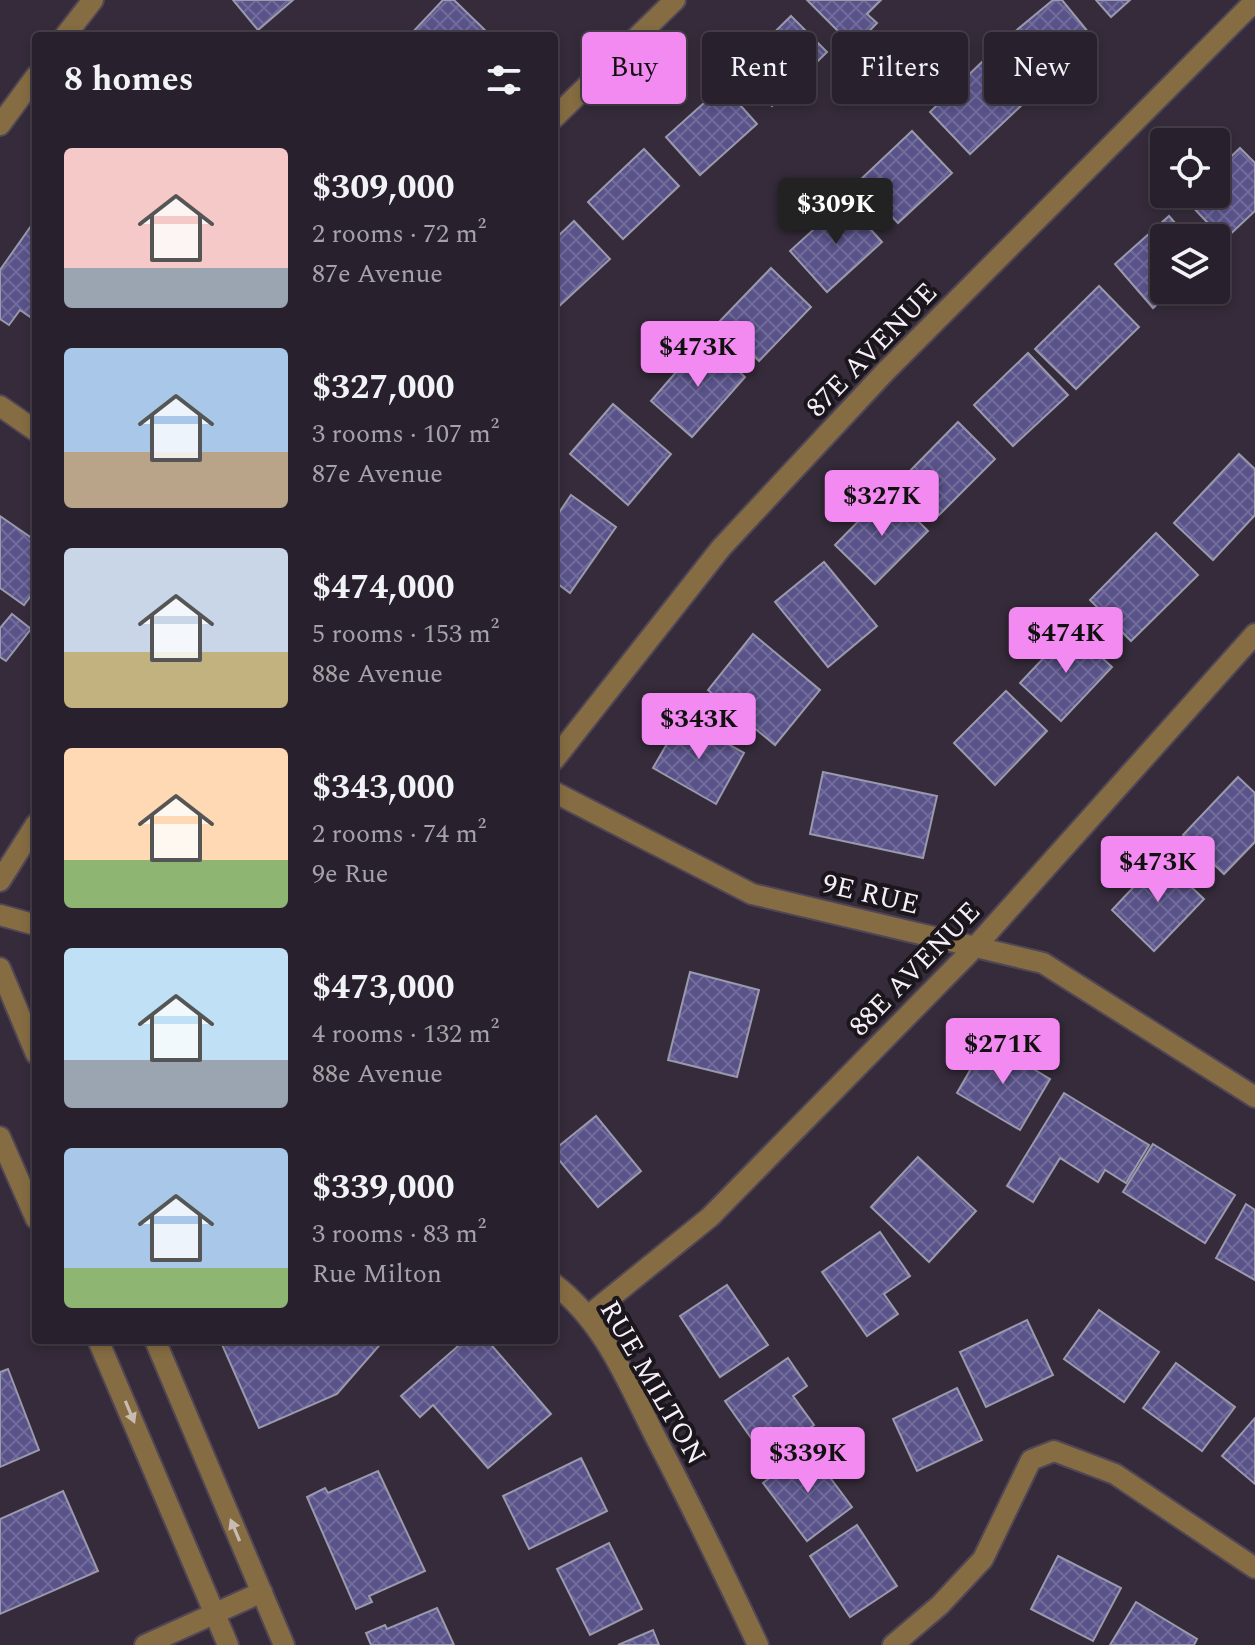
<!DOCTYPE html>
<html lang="en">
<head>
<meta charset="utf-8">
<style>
  body { margin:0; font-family:Spectral,serif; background:#302834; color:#f1f3f6; height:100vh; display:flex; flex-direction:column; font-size:30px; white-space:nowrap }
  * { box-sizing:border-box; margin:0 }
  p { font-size:26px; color:#a5a3a9 }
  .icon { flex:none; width:44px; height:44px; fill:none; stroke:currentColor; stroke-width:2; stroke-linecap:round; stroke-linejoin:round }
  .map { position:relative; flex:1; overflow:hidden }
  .details { position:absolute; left:32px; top:32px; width:526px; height:1312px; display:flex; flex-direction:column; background:#28202c; border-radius:8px; box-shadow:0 4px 12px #0003,0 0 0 2px #443e48 }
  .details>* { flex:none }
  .top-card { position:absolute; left:582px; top:32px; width:552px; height:72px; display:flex; gap:16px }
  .buttons { position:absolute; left:1150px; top:128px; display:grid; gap:16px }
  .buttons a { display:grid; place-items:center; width:80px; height:80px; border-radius:8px; background:#28202c; box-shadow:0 4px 12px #0003,0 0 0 2px #443e48; font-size:40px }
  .price { position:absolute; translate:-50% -68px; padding:0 18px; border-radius:8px; background:#f38af1; color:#111; font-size:26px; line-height:52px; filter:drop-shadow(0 2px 4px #0008) }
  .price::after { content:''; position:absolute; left:50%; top:48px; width:24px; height:18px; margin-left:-12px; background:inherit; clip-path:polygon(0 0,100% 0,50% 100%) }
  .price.current { background:#222; color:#fff }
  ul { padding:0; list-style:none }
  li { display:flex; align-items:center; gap:24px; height:200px; padding:0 32px }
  li span { display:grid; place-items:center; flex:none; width:224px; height:160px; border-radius:8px; color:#555 }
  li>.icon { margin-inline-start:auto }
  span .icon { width:96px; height:96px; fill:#fffc; stroke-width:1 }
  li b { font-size:34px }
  h2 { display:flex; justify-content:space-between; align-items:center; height:96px; padding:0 32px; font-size:34px }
  .chip { padding:0 28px; border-radius:8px; background:#28202c; box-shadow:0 4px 12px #0003,0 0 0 2px #443e48; font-size:28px; line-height:72px }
  .chip.current { background:#f38af1; color:#111 }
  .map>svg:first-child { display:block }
  .building { fill:url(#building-cross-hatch); stroke:#9a99ad; stroke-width:2 }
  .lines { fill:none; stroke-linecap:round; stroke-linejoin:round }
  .minor-casing { stroke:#504655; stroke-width:24 }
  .minor { stroke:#856c42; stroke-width:20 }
  .oneway { fill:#c9bbb0 }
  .labels { text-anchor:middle; stroke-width:8; stroke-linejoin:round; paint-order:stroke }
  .street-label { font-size:28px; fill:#f6eff9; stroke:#1a161c }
</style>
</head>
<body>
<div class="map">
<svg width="1255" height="1645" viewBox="0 0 1255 1645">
  <defs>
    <pattern id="building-cross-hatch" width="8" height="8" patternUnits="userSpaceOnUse" patternTransform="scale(2)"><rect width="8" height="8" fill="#59538a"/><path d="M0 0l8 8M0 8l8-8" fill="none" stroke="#716c9b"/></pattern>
  </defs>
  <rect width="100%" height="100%" fill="#352b3a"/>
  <g class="building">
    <path d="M 233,0 L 293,0 L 258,30 Z"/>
    <path d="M 443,0 L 454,0 L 491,36 L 409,36 Z"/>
    <path d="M 807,0 L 881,0 L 867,14 L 877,23 L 854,47 Z"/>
    <path d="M 1053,0 L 1062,0 L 1093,38 L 1037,86 L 1001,43 Z"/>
    <path d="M 1096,0 L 1130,0 L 1111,17 Z"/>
    <path d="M 791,16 L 827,52 L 772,106 L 737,69 Z"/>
    <path d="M 983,61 L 1023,104 L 970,154 L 930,112 Z"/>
    <path d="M 723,86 L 757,124 L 700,175 L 666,137 Z"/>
    <path d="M 912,131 L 952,173 L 898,223 L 859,181 Z"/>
    <path d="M 1240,148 L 1255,163 L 1255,211 L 1224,240 L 1186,200 L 1191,194 L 1216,194 L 1216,171 Z"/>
    <path d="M 644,149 L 679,186 L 623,239 L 588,202 Z"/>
    <path d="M 845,201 L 882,242 L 827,292 L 790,251 Z"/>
    <path d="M 1169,216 L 1188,238 L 1164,238 L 1164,290 L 1173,290 L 1153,308 L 1115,264 Z"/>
    <path d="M 36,219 L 36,321 L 20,310 L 9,325 L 0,319 L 0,270 Z"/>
    <path d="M 574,221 L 610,259 L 554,311 L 554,240 Z"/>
    <path d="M 771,268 L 811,307 L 759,361 L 719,322 Z"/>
    <path d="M 1099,286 L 1139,327 L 1076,389 L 1035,349 Z"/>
    <path d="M 704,340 L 745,377 L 692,437 L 651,401 Z"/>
    <path d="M 1028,353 L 1068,395 L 1013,446 L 974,405 Z"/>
    <path d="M 613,404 L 671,454 L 628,505 L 570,454 Z"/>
    <path d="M 958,422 L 995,459 L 939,515 L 902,479 Z"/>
    <path d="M 1239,454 L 1255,469 L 1255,515 L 1213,560 L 1174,523 Z"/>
    <path d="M 888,491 L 928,531 L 875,584 L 835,545 Z"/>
    <path d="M 571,495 L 616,527 L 570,593 L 554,581 L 554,520 Z"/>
    <path d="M 0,516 L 36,541 L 36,589 L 24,605 L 0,588 Z"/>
    <path d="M 1156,533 L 1198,575 L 1131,641 L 1090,600 Z"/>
    <path d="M 824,562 L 877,626 L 828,667 L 775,602 Z"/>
    <path d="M 12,614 L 31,629 L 6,661 L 0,657 L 0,628 Z"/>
    <path d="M 1071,629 L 1112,667 L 1061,721 L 1020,683 Z"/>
    <path d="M 753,634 L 820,690 L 775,745 L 708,690 Z"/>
    <path d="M 1006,691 L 1047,731 L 995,785 L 954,743 Z"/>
    <path d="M 682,718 L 744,753 L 716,804 L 653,768 Z"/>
    <path d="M 823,772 L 937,796 L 923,858 L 810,834 Z"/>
    <path d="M 1238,777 L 1255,793 L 1255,842 L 1224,874 L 1183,835 Z"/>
    <path d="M 1161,858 L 1204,899 L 1154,951 L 1112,910 Z"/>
    <path d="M 690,972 L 759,990 L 737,1077 L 668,1060 Z"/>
    <path d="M 987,1041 L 1050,1079 L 1020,1130 L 957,1093 Z"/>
    <path d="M 1064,1093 L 1149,1145 L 1126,1183 L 1105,1170 L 1098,1182 L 1060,1158 L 1033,1202 L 1007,1186 Z"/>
    <path d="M 596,1116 L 641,1171 L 598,1207 L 554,1154 L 554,1150 Z"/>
    <path d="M 1153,1144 L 1235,1195 L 1205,1243 L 1123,1192 Z"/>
    <path d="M 918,1157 L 976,1211 L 929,1262 L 871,1207 Z"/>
    <path d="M 1246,1204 L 1255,1210 L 1255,1280 L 1216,1258 Z"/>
    <path d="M 880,1232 L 910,1276 L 884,1294 L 898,1314 L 867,1336 L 822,1272 Z"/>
    <path d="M 727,1285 L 768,1345 L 720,1377 L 680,1316 Z"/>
    <path d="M 1099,1310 L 1159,1352 L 1124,1402 L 1064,1359 Z"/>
    <path d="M 1027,1320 L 1053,1375 L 986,1407 L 960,1352 Z"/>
    <path d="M 220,1340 L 384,1340 L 337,1394 L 259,1428 Z"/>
    <path d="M 465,1340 L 487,1340 L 551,1414 L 488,1468 L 433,1405 L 420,1417 L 401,1396 Z"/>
    <path d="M 788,1358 L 807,1386 L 793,1396 L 814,1425 L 766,1459 L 725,1401 Z"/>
    <path d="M 1176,1363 L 1235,1407 L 1202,1451 L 1143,1408 Z"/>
    <path d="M 8,1369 L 39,1450 L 0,1467 L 0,1372 Z"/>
    <path d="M 957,1388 L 982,1440 L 917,1471 L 893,1419 Z"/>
    <path d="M 1255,1418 L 1255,1484 L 1222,1456 Z"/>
    <path d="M 808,1448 L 852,1507 L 807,1541 L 763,1483 Z"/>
    <path d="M 581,1458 L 607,1511 L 529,1549 L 503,1496 Z"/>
    <path d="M 378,1471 L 425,1571 L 369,1596 L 372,1602 L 356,1609 L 307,1497 L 325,1488 L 328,1493 Z"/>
    <path d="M 63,1491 L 98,1571 L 0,1614 L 0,1519 Z"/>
    <path d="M 857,1525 L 897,1586 L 850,1617 L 810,1556 Z"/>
    <path d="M 609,1543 L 642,1609 L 590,1635 L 557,1569 Z"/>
    <path d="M 1058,1556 L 1121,1588 L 1093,1641 L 1031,1609 Z"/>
    <path d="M 1136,1602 L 1197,1639 L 1194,1645 L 1110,1645 Z"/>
    <path d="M 437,1608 L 454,1645 L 371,1645 L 366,1633 L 385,1625 L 387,1629 Z"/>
    <path d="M 653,1630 L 659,1645 L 618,1645 Z"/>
  </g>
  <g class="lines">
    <defs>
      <g id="minor">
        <path d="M 65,36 L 93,0"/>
        <path d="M 554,118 L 675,0"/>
        <path d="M 0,125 L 36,76"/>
        <path d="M 0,406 L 36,431"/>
        <path d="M 554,760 L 721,548 L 885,372 L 1255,1"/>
        <path d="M 554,792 L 752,894 L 1043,963 L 1255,1097"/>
        <path d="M 0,881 L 36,824"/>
        <path d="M 0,915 L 36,925"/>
        <path d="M 0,968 L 36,1054"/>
        <path d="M 0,1137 L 36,1219"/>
        <path d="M 554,1284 C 604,1322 627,1381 655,1436 C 691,1505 725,1575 758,1645"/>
        <path d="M 589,1315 L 710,1217 L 976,946 L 1255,634"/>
        <path d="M 98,1340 L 228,1645"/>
        <path d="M 155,1340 L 284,1645"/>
        <path d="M 145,1645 L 262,1592"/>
        <path d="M 893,1645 L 940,1605 L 983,1559 L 1031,1460 L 1054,1451 L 1115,1474 L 1255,1568"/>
      </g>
    </defs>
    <use href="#minor" class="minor-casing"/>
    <use href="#minor" class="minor"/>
  </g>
  <defs><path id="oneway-solid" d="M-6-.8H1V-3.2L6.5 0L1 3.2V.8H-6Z" transform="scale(2)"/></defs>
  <g class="oneway">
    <use href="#oneway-solid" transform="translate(130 1412) rotate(67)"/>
    <use href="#oneway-solid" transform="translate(235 1530) rotate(-113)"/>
  </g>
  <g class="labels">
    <g class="street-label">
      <text transform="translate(871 349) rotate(-46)" y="10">87E AVENUE</text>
      <text transform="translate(871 893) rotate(13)" y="10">9E RUE</text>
      <text transform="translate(914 968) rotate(-46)" y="10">88E AVENUE</text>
      <text transform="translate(654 1382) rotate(60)" y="10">RUE MILTON</text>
    </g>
  </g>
</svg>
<div class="buttons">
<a><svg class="icon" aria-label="locate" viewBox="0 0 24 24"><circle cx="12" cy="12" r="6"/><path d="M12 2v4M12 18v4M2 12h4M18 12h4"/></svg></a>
<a><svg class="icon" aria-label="layers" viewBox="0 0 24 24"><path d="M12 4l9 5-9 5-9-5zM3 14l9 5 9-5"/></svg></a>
</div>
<b class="price current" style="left:836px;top:246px">$309K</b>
<b class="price" style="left:698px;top:389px">$473K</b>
<b class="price" style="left:882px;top:538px">$327K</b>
<b class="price" style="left:1066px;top:675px">$474K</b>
<b class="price" style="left:699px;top:761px">$343K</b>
<b class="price" style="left:1158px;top:904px">$473K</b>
<b class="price" style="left:1003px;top:1086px">$271K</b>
<b class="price" style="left:808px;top:1495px">$339K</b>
<div class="top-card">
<a class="chip current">Buy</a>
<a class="chip">Rent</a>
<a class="chip">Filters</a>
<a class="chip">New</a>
</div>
<section class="details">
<h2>8 homes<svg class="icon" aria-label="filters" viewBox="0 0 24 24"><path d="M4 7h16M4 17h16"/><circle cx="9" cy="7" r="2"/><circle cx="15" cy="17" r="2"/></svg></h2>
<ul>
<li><span style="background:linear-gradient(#f6c9c9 75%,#9aa5b1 0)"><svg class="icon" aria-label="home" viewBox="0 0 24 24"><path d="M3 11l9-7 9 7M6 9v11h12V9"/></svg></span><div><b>$309,000</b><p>2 rooms · 72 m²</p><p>87e Avenue</p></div></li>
<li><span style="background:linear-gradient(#a9c7e8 65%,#b9a48a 0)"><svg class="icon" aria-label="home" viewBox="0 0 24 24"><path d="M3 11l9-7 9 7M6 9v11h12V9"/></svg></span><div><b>$327,000</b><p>3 rooms · 107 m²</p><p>87e Avenue</p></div></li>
<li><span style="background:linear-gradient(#c9d6e8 65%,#c2b280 0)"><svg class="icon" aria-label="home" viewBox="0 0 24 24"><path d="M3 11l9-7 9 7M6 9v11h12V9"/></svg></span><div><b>$474,000</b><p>5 rooms · 153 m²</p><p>88e Avenue</p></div></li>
<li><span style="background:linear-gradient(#ffd9b3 70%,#8fb573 0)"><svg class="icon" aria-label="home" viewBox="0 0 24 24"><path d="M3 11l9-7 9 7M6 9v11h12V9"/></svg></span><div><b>$343,000</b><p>2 rooms · 74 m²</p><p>9e Rue</p></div></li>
<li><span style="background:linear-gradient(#bfe0f5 70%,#9aa5b1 0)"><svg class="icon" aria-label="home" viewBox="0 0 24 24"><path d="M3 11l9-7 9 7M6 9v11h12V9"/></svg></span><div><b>$473,000</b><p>4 rooms · 132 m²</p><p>88e Avenue</p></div></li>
<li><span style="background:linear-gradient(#a9c7e8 75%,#8fb573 0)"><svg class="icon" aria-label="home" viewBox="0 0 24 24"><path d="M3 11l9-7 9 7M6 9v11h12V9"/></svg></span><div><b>$339,000</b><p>3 rooms · 83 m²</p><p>Rue Milton</p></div></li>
</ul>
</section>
</div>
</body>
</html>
